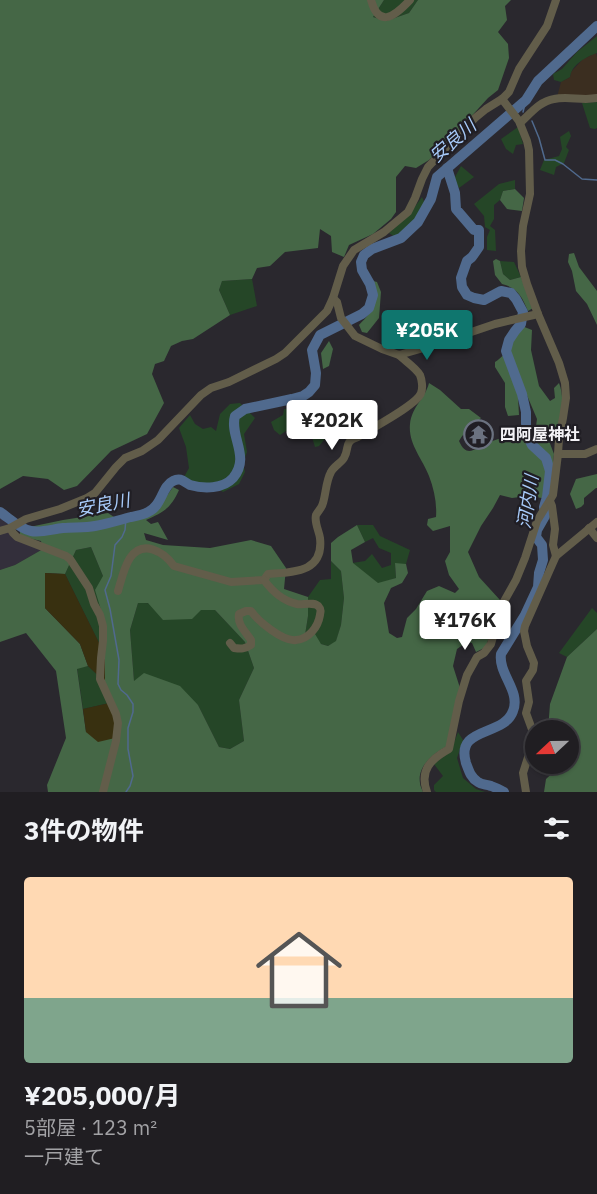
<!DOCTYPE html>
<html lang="ja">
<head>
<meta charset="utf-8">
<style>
  body { margin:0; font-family:"IBM Plex Sans","Noto Sans JP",sans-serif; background:#2d2b2f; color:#f1f3f6; height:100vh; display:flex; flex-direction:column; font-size:22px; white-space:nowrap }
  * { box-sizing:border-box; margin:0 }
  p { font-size:20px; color:#a2a2a5 }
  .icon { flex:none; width:33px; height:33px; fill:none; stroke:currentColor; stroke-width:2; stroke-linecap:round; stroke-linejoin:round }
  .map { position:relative; height:792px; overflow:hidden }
  .drawer { display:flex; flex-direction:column; background:#201e22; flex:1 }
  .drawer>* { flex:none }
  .needle { width:39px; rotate:248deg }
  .buttons { position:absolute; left:525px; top:720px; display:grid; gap:12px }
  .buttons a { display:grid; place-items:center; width:54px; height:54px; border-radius:50%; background:#201e22; box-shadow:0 2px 4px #0004,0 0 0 2px #3d3c40; font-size:30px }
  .price { position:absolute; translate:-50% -51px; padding:0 14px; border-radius:6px; background:#fff; color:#222; font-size:20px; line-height:39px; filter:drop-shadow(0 2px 3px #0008) }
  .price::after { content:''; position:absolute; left:50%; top:36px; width:18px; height:14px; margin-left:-9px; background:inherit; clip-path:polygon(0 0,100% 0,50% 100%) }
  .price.active { background:#0f766e; color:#fff }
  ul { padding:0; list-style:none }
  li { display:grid; align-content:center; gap:12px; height:318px; padding:0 24px }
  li+li { border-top:2px solid #3d3c40 }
  li span { display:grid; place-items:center; height:186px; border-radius:6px; color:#555 }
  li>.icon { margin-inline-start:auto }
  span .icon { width:108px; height:108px; fill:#fffc; stroke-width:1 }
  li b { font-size:26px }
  h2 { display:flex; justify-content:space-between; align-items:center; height:72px; padding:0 24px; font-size:26px }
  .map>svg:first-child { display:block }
  .commercial { fill:#3b2e20 }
  .built { fill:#332f3b }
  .green { fill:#254627 }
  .forest { fill:#456746; fill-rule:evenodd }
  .sand { fill:#383010 }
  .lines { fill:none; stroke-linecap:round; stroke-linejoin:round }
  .stream { stroke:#506a8e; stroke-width:1.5 }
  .river { stroke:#506a8e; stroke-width:10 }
  .minor { stroke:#625d4a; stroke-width:8 }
  .labels { text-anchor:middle; stroke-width:4.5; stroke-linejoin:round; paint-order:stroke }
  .poi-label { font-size:16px; font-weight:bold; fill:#f3f2f6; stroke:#201e24; text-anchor:start }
  .water-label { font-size:18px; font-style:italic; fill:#a7caf9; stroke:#201e24 }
</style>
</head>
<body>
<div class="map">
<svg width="597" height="792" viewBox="0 0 597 792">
  <rect width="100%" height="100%" fill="#2a282e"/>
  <path class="commercial" d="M 596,53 L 597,57 L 597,102 L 556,101 L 561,82 L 570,77 L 571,72 L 583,59 Z"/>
  <path class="built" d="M 0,516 L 7,523 L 10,533 L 43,549 L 15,565 L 0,570 Z"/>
  <g class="green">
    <path d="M 384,0 L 418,0 L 409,13 L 386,21 L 373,17 Z"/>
    <path d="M 597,36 L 597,53 C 586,57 572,64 570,77 L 561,82 L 554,80 L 553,74 L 562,69 L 577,52 Z"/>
    <path d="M 597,102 L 597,128 L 595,129 L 590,128 L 582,103 Z"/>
    <path d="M 518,127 L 523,144 L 516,145 L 513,154 L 506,149 L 501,139 Z"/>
    <path d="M 569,131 L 571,136 L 566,147 L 569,150 L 564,163 L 556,167 L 554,175 L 540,170 L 544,160 L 559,156 L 562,149 L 560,137 Z"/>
    <path d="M 461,166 L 474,177 L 459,188 L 454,179 Z"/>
    <path d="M 515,180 L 515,189 L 503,191 L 500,200 L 494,205 L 494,219 L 490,226 L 495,230 L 496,251 L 487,250 L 487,237 L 490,230 L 485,227 L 484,216 L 474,204 L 499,184 Z"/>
    <path d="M 422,197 L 425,204 L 414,223 L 395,237 L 389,233 L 409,215 Z"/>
    <path d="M 500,261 L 514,262 L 521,277 L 510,280 L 503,274 Z"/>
    <path d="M 252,279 L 257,306 L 230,315 L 219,290 L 222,281 Z"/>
    <path d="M 240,403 L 255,418 L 244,434 L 247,452 L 243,463 L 245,472 L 239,484 L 223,492 L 212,484 L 189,482 L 184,477 L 189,468 L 186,447 L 179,428 L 190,415 L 195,424 L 203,429 L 211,427 L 216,431 L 220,414 L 230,404 Z"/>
    <path d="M 284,409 L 292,409 L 294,425 L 310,429 L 318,423 L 330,422 L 342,413 L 345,418 L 340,424 L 337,424 L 319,446 L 315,447 L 312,437 L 286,431 L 280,435 L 274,430 L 271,422 L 283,415 Z"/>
    <path d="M 357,525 L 373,525 L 380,536 L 410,550 L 406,564 L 395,564 L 396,578 L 378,584 L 352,563 L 365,561 L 372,554 L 382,568 L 391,565 L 391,553 L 379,548 L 373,538 L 365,542 Z"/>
    <path d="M 91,547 L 103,576 L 105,655 L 65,574 L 76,550 Z"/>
    <path d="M 331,561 L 341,571 L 344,598 L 341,625 L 336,642 L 328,646 L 321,644 L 305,635 L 308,616 L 308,597 L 320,580 L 331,579 Z"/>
    <path d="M 138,603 C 164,602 189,610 215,610 L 245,642 L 254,668 L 239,700 L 244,741 L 230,749 L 219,747 L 198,705 L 134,681 L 130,630 Z"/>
    <path d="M 592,608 L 597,613 L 597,629 L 567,657 L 559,653 Z"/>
    <path d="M 88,666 L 105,682 L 114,702 L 83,709 L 77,668 Z"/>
    <path d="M 458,732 L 463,740 L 457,758 L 463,778 L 476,789 L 485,792 L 436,792 L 434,790 L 434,785 L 443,776 L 434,764 L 451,751 Z"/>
  </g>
  <g class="forest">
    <path d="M 0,0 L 384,0 L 373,17 L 386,21 L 409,13 L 418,0 L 511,0 L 505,6 L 507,20 L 498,32 L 508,44 L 509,58 L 498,90 L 488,98 L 447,143 L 429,160 L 416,168 L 405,166 L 396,177 L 396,212 L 391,219 L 373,234 L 349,245 L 344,257 L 332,252 L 331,236 L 320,229 L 318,248 L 285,252 L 270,266 L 257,268 L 252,279 L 222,281 L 219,290 L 230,315 L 193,339 L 182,341 L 171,346 L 164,361 L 155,364 L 152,374 L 164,403 L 147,434 L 111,451 L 77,486 L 64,490 L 48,479 L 23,476 L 0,489 Z"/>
    <path d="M 515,189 L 524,198 L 522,211 L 507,209 L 500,200 L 503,191 Z"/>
    <path d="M 574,253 L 579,267 L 597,291 L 597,325 L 587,304 L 576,291 L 572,271 L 568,262 L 569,254 Z"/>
    <path d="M 496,259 L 500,261 L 503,274 L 510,280 L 521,277 L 533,308 L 528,311 C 522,297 518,288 502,284 L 495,275 L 493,261 Z"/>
    <path d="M 373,281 L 377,282 L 381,292 L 379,318 L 367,333 L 362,332 L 359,325 C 375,309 376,303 373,281 Z"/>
    <path d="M 522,326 L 532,330 L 531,350 L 539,386 L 550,401 L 555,398 L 554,388 L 559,383 C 566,400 561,428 549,441 L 554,454 L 550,493 L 542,498 L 528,496 L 512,498 L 500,495 L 493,508 L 481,526 L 468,552 L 479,577 L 500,600 L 486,647 L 476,652 L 472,643 L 467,642 L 457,649 L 453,666 L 460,688 L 447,746 C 434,753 417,766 420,783 C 420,786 422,789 423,792 L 48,792 L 47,785 L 66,738 L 56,671 L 26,633 L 0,642 L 0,570 L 15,565 L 43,549 L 41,541 L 20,536 L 20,529 L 63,520 L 108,513 L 114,517 L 117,523 L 157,510 L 173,487 L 179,490 C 171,508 164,512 146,520 L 151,524 L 158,522 L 168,540 L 144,533 L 146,540 L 163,545 L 210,548 L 251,540 L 271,546 L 286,568 L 284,589 L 308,597 L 308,616 L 305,635 L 315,634 L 321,644 L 328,646 L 336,641 L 341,625 L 344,598 L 341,571 L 331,561 L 331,543 L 338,537 L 357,525 L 365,542 L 351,550 L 353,563 L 378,583 L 396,578 L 395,563 L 406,564 L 408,573 L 402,583 L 391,588 L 384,603 L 389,633 L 397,638 L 402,637 L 407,618 L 416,609 L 427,591 L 439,586 L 455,593 L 459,589 L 449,575 L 445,561 L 450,552 L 450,526 L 433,531 L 427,525 L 428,519 L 436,517 C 437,503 434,489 429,476 C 422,458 408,444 410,424 C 412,406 425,399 429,383 L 440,390 L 461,409 L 469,409 L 481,418 C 473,427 465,430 459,441 C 467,459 475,448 488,443 C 492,441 497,439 502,438 L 514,443 L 515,435 L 520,433 L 527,439 L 535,433 L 537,419 L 526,393 L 518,397 L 519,415 L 508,416 L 505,407 L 505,383 L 495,367 L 495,362 C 511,351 512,341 522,326 ZM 91,547 L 103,576 L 95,590 L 105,623 L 105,682 L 114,738 L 86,732 L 77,669 L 88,666 L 80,644 L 45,608 L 45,573 L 65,574 L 76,550 ZM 138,603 L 148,603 L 163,620 L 192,619 L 201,610 L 215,610 L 245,642 L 254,668 L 239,700 L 244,741 L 230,749 L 219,747 L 198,705 L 180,686 L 144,673 L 134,681 L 130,630 Z"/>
    <path d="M 329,341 L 333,349 L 329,366 L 323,369 L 321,353 Z"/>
    <path d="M 597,474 L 597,488 L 596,488 L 584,498 L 584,504 L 581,507 L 576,509 L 570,494 L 576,479 Z"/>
    <path d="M 597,629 L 597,792 L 544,792 L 546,779 L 558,768 L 558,764 L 568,764 L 568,730 L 548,730 L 550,704 L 567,657 Z"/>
  </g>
  <g class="sand">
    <path d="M 45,573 L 65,574 L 105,655 L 105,682 L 88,666 L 80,644 L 45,608 Z"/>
    <path d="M 114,702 L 115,738 L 98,742 L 86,732 L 83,709 Z"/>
  </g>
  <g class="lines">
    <g class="stream">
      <path d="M 523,112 L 526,100"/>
      <path d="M 532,121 L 539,138 L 545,160 L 555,160 L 563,164 L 582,179 L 597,180"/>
      <path d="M 126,792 L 130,786 L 133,776 L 128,749 L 128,728 L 133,712 L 133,704 L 127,695 L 121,690 L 118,684 L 119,660 L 110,609 L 105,590 L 111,576 L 115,545 L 122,537 L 125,530 L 126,518"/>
    </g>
    <g class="river">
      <path d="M 447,168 L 455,193 L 456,209 L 474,230 L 479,230 L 479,247 L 472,257 L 467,261 L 461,278 L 462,287 L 467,295 L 474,298 L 484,300 L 501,291 L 511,293 L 516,299 L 523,312 L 521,324 L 515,331 L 509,340 L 506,351 L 522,394 L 526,412 L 526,433 L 532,445 L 546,458 L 550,471 L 547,497 L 544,507 L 545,516 L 537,530 L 536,537 L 542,545 L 543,560 L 539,573 L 538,587 L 525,615 L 501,654 C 498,674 521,691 513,711 C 504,737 455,726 466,763 C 469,771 471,778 478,782 C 482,785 486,784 491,786 C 495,787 500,790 504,792"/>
      <path d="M 0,512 C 9,518 20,529 31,531 C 41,533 53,529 63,528 C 74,527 85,528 95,526 C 107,524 119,520 131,517 C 136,516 143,515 148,512 C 162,506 162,486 173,481 C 181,477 184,482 190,485 C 204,489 223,489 233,478 C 251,457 229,436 235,416 L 245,409 L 292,399 L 303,396 L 309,392 L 315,385 L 316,373 L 312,350 L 320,335 L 362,314 L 369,308 L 373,295 L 370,284 L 362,270 L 361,262 L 364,255 L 372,249 L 401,238 L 418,222 L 431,199 L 437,177 L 526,100 L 538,81 L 597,26"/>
    </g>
    <g class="minor">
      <path d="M 371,0 C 379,29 395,16 410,0"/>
      <path d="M 520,123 C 530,114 540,101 554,99 C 568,96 583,101 597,98"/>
      <path d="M 333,298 L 337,302 L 341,318 L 355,336 L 382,349 L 399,355 L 427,347 L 495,324 L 538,314"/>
      <path d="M 558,454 L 585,454 L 597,449"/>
      <path d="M 10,528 L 13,533 L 17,537 L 66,556 L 70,559 L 89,588 L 94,604 L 100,615 L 103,626 L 103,641 L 101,658 L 100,679 L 116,714 L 118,723 L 116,741 L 103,792"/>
      <path d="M 589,528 L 597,538"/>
      <path d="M 0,531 L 10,528 L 26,519 L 60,509 L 87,498 L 95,493 L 116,467 L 125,458 L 142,451 L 158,440 L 201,395 L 211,388 L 229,382 L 276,359 L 285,353 L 327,311 L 333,298 L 343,266 L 354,250 L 384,232 L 408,212 L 415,198 L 422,179 L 428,167 L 475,118 L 486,109 L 502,99 L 509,92 L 519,69 L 547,26 L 556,0"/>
      <path d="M 556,556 L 597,522"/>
      <path d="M 118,591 C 121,581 124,567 130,558 C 143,539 164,552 174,566 L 231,582 L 264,580 L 268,574 C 293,572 324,573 320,538 C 319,531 314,522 316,515 C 318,511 322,508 323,503 C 326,493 326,481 331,472 C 334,466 341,463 344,458 C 350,448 343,442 358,437 C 370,429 417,405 421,393 C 423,388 422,380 420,375 C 415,367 405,361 399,355"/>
      <path d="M 230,643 L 234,648 C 241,649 245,649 251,645 L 251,640 C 245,631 237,624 239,614 L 246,611 L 251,611 C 258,621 283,642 296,640 C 309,639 318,627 320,615 C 320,612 322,610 319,607 C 315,601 303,605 297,604 C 283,601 272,591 264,580"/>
      <path d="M 427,792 C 419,770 431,759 449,749 L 459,701 L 467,675 L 477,657 L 484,653 L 491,644 L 502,605 L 516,580 L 525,558 L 537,521 L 553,495 L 558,454 L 559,438 L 563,418 L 566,398 L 565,383 L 559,363 L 538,314 L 527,284 L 522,267 L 521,251 L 523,226 L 530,194 L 529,150 L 527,141 L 519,121 L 502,99"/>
      <path d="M 526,792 L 523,773 L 531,748 L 533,732 L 526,713 L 529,702 L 526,681 L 533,670 L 534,663 L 527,646 L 524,631 L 525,626 L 556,556 L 553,545 L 555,529 L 552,506 L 550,501"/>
    </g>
  </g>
  <defs>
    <symbol id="temple-ring" viewBox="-11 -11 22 22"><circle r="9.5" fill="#201e24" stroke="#6b7280" stroke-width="1.5"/><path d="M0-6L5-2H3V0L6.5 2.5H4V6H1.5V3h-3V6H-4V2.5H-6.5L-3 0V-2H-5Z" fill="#6b7280"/></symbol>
  </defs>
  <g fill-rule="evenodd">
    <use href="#temple-ring" x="462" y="418" width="33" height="33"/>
  </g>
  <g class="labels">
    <g class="poi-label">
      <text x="500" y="440">四阿屋神社</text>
    </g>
    <g class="water-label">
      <text transform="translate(453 141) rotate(-41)" y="6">安良川</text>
      <text transform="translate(528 502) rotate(-81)" y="6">河内川</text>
      <text transform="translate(103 505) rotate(-11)" y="6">安良川</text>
    </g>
  </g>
</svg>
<div class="buttons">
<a><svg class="needle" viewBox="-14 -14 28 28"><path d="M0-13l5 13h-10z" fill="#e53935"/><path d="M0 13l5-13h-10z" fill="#a2a2a5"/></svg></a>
</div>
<b class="price active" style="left:427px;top:361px">¥205K</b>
<b class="price" style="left:332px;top:451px">¥202K</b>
<b class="price" style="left:465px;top:651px">¥176K</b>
</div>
<section class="drawer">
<h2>3件の物件<svg class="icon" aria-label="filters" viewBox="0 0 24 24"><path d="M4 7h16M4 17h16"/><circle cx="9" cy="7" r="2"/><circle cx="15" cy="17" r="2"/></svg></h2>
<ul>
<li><span style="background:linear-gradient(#ffd9b3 65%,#7fa58c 0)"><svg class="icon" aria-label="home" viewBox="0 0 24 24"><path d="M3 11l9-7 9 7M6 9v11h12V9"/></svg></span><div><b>¥205,000/月</b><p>5部屋 · 123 m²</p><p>一戸建て</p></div></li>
</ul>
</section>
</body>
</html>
